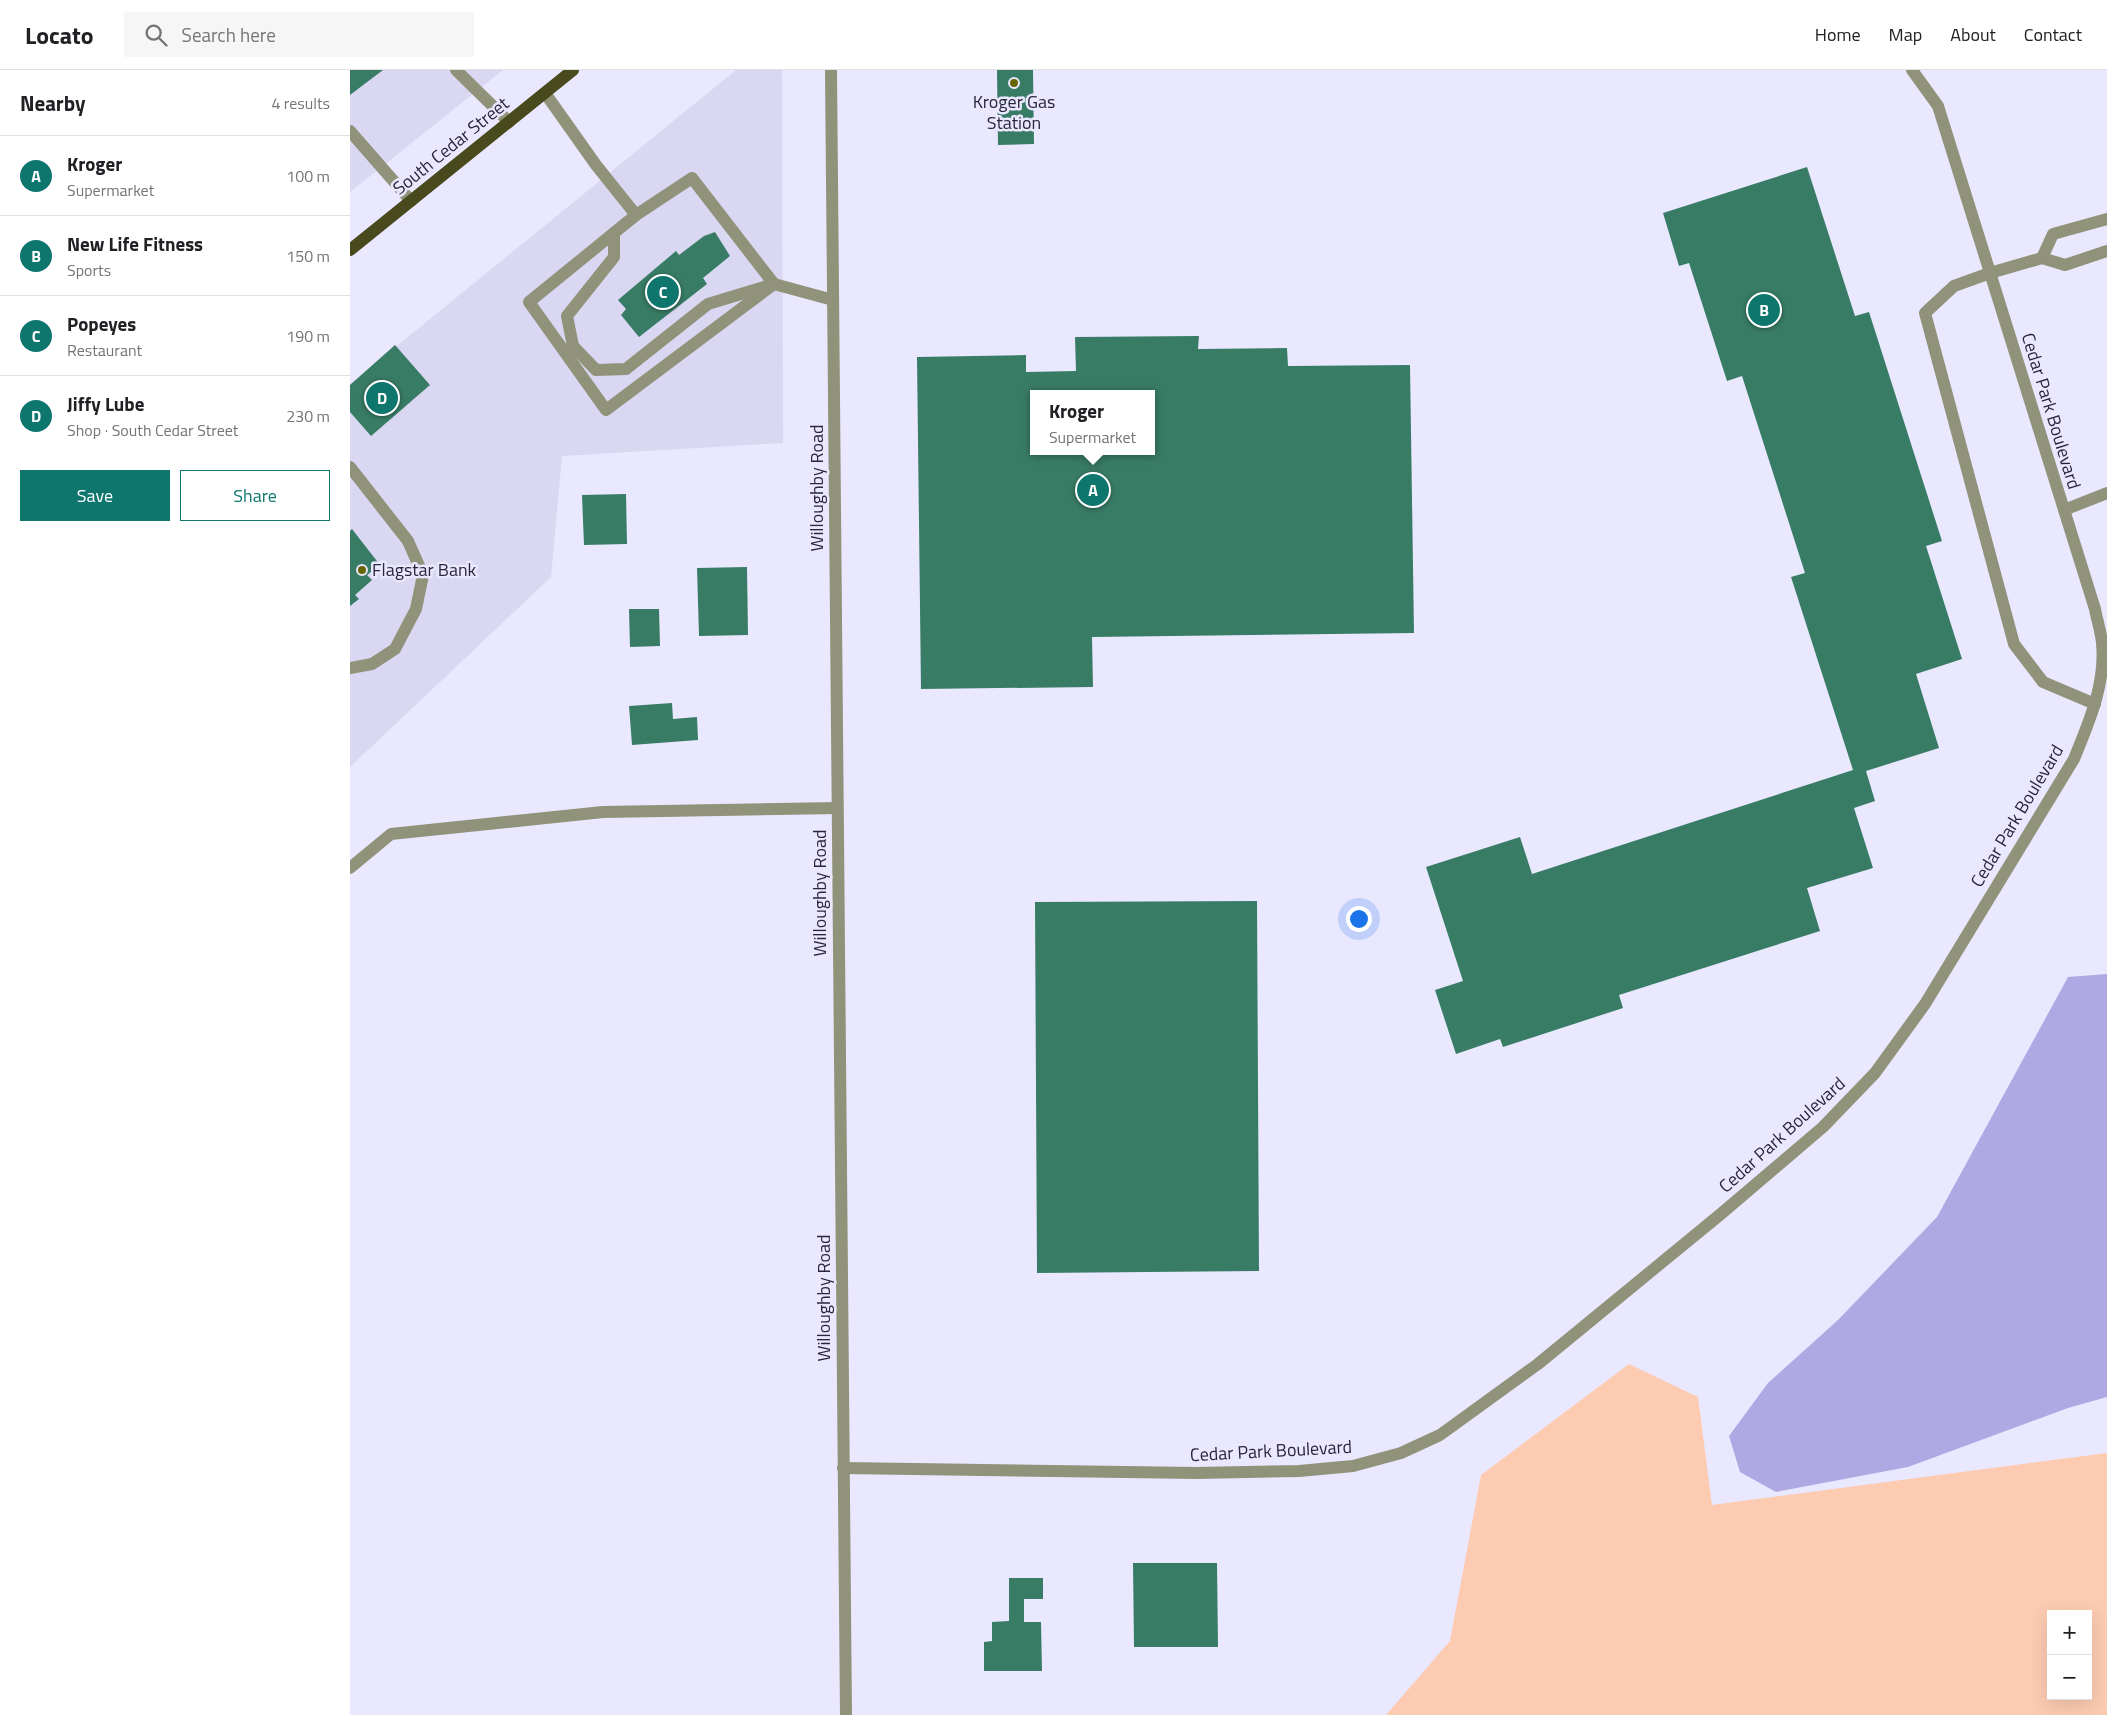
<!DOCTYPE html>
<html lang="en">
<head>
<meta charset="utf-8">
<style>
	body { margin:0; font-family:"Titillium Web",sans-serif; background:#f6f6f6; color:#202124 }
	.controls { position:absolute; right:15px; bottom:15px; display:grid; overflow:hidden; border-radius:0px; box-shadow:0 5px 20px #0002 }
	.controls button { width:45px; height:45px; display:grid; place-items:center; padding:0; border:0; border-bottom:1px solid #e0e0e0; background:#fff; color:#202124; font:25px sans-serif }
	.you { position:absolute; left:1008px; top:848px; width:18px; height:18px; margin:-12px; border:4px solid #fff; border-radius:50%; background:#1a73e8; box-shadow:0 0 0 8px #1a73e833 }
	.badge { display:grid; place-items:center; width:32px; height:32px; border-radius:50%; background:#0f766e; color:#fff; font-size:16px; font-weight:700 }
	.pin { position:absolute; translate:-50% -50%; border:2px solid #fff; box-shadow:0 1px 5px #0006 }
	.popup { position:absolute; left:680px; top:320px; width:125px; height:65px; box-sizing:border-box; display:grid; place-content:center; border-radius:0px; background:#fff; filter:drop-shadow(0 1px 4px #0005); font-size:16px; white-space:nowrap; color:#757577 }
	.popup b { font-size:19px; color:#202124 }
	.popup::after { content:''; position:absolute; left:50%; top:100%; margin-left:-10px; border:10px solid transparent; border-top-color:#fff }
	.list { margin:0; padding:0; list-style:none }
	h2 { display:flex; justify-content:space-between; align-items:center; height:65px; margin:0; padding:0 20px; font-size:21px }
	h2 small { font-size:16px; font-weight:400; color:#757577 }
	.list li { display:grid; grid-template-columns:32px 1fr auto; gap:15px; align-items:center; box-sizing:border-box; height:80px; padding:0 20px; border-top:1px solid #e0e0e0 }
	.list b { display:block; font-size:19px; white-space:nowrap }
	.list p { margin:0; font-size:16px; white-space:nowrap; color:#757577 }
	.list em { font-size:16px; font-style:normal; color:#757577 }
	.actions { display:flex; gap:10px; padding:15px 20px }
	.actions a { flex:1; padding:11px 0; border:1px solid #0f766e; border-radius:0px; text-align:center; font-size:18px; color:#0f766e }
	.actions .main { background:#0f766e; color:#fff }
	.icon { flex:none; width:28px; height:28px; fill:none; stroke:currentColor; stroke-width:2; stroke-linecap:round; stroke-linejoin:round }
	.map { position:relative; flex:none; width:1757px; height:1645px; overflow:hidden }
	header { display:flex; align-items:center; gap:30px; box-sizing:border-box; height:70px; padding:0 25px; background:#fff; border-bottom:1px solid #e0e0e0 }
	header strong { font-size:24px }
	nav { display:flex; gap:28px; margin-inline-start:auto; font-size:18px }
	.search { width:350px; height:45px; background:#f6f6f6; display:flex; align-items:center; gap:12px; box-sizing:border-box; padding:0 18px; border-radius:0px; color:#757577; font-size:19px }
	main { display:flex }
	aside { flex:1; background:#fff }
	.map>svg:first-child { display:block }
</style>
</head>
<body>
<header>
<strong>Locato</strong>
<div class="search"><svg class="icon" aria-label="search" viewBox="0 0 24 24"><circle cx="10" cy="10" r="6"/><path d="M15 15l6 6"/></svg>Search here</div>
<nav><a>Home</a><a>Map</a><a>About</a><a>Contact</a></nav>
</header>
<main>
<aside>
<h2>Nearby<small>4 results</small></h2>
<ul class="list">
<li><span class="badge">A</span><div><b>Kroger</b><p>Supermarket</p></div><em>100 m</em></li>
<li><span class="badge">B</span><div><b>New Life Fitness</b><p>Sports</p></div><em>150 m</em></li>
<li><span class="badge">C</span><div><b>Popeyes</b><p>Restaurant</p></div><em>190 m</em></li>
<li><span class="badge">D</span><div><b>Jiffy Lube</b><p>Shop · South Cedar Street</p></div><em>230 m</em></li>
</ul>
<div class="actions"><a class="main">Save</a><a>Share</a></div>
</aside>
<div class="map">
<svg width="1757" height="1645" viewBox="0 0 1757 1645">
	<rect width="100%" height="100%" fill="#eae8ff"/>
	<g fill="#d9d7f1">
		<polygon points="0,0 153,0 0,122"/>
		<polygon points="386,0 432,0 433,373 212,386 201,507 0,697 0,314"/>
	</g>
	<path fill="#fccbb1" fill-rule="evenodd" d="M1279,1294L1348,1327L1362,1435L1757,1383V1645H1036L1100,1571L1131,1405ZM1701,1544H1738V1626H1701Z"/>
	<polygon fill="#afa8e3" points="1757,904 1757,1327 1718,1338 1558,1397 1426,1422 1390,1402 1379,1366 1418,1313 1488,1250 1587,1147 1718,907"/>
	<g fill="#397c66" fill-rule="evenodd">
		<polygon points="0,0 33,0 0,25"/>
		<polygon points="647,0 683,0 684,74 648,75"/>
		<polygon points="1457,97 1505,246 1519,242 1592,471 1576,476 1612,589 1566,604 1589,678 1516,701 1525,731 1504,738 1523,798 1457,818 1470,861 1269,925 1273,938 1153,977 1150,969 1106,984 1085,920 1113,911 1076,797 1170,767 1182,804 1503,700 1441,507 1455,503 1392,306 1377,311 1339,193 1329,196 1313,143"/>
		<polygon points="365,162 380,186 353,208 357,214 289,267 271,245 276,239 268,230 326,181 329,185 354,166"/>
		<path d="M849,266L848,279L937,278L938,296L1060,295L1064,563L742,567L743,617L571,619L567,287L676,285V302L726,301L725,267ZM684,324H802V381H684Z"/>
		<polygon points="45,275 80,315 21,366 0,342 0,315"/>
		<polygon points="276,424 277,474 234,475 232,425"/>
		<polygon points="2,459 30,495 17,505 22,510 5,525 9,529 0,536 0,461"/>
		<polygon points="397,497 398,565 349,566 347,498"/>
		<polygon points="279,539 309,539 310,576 280,577"/>
		<polygon points="322,633 323,649 347,647 348,670 282,675 279,636"/>
		<polygon points="907,831 909,1201 687,1203 685,832"/>
		<polygon points="783,1493 867,1493 868,1577 784,1577"/>
		<polygon points="659,1508 693,1508 693,1529 674,1529 674,1552 691,1552 692,1601 634,1601 634,1572 642,1571 642,1552 659,1551"/>
	</g>
	<g fill="none" stroke-linecap="round" stroke-linejoin="round">
		<g stroke="#909279" stroke-width="12">
			<polyline points="106,0 159,52"/>
			<polyline points="481,0 496,1645"/>
			<polyline points="195,23 246,95 286,145"/>
			<polyline points="0,61 61,131"/>
			<polygon points="342,108 424,214 256,340 179,232 286,145"/>
			<polyline points="1757,149 1703,164 1692,188 1715,195 1757,181"/>
			<polyline points="264,163 264,187 217,246 223,276 246,300 276,299 358,234 424,214 483,230"/>
			<polyline points="1692,188 1640,203 1604,216 1575,243 1664,574 1693,612 1745,634"/>
			<polyline points="0,397 58,471 73,505 66,539 45,579 22,594 0,598"/>
			<polyline points="1714,440 1757,423"/>
			<polyline points="0,798 41,764 253,742 487,738"/>
			<path d="M493,1398L847,1403L949,1401L1003,1396L1051,1383L1090,1365L1188,1294L1372,1143L1473,1057L1525,1003L1575,934L1724,689C1739,652 1756,614 1752,573C1751,562 1747,550 1745,539L1588,36L1562,0"/>
		</g>
		<polyline stroke="#48491c" stroke-width="12" points="0,180 223,0"/>
	</g>
	<g fill="#660" stroke="#eae8ff" stroke-width="2">
		<circle cx="664" cy="13" r="5"/>
		<circle cx="12" cy="500" r="5"/>
	</g>
	<g text-anchor="middle" stroke-width="5" stroke-linejoin="round" paint-order="stroke">
		<g font-size="18" fill="#2a273c" stroke="#eae8ff">
			<text x="664" y="38">Kroger Gas<tspan x="664" dy="21">Station</tspan></text>
			<text x="22" y="506" text-anchor="start">Flagstar Bank</text>
		</g>
		<g font-size="18" fill="#2a273c" stroke="#eae8ff">
			<text transform="translate(101 76) rotate(-39)" y="6">South Cedar Street</text>
			<text transform="translate(1701 341) rotate(73)" y="6">Cedar Park Boulevard</text>
			<text transform="translate(467 418) rotate(-90)" y="6">Willoughby Road</text>
			<text transform="translate(1667 746) rotate(-59)" y="6">Cedar Park Boulevard</text>
			<text transform="translate(470 823) rotate(-90)" y="6">Willoughby Road</text>
			<text transform="translate(1432 1065) rotate(-42)" y="6">Cedar Park Boulevard</text>
			<text transform="translate(474 1228) rotate(-90)" y="6">Willoughby Road</text>
			<text transform="translate(921 1381) rotate(-3)" y="6">Cedar Park Boulevard</text>
		</g>
	</g>
</svg>
<div class="controls">
<button>+</button>
<button>−</button>
</div>
<div class="you"></div>
<div class="pin badge" style="left:743px;top:420px">A</div>
<div class="popup"><b>Kroger</b>Supermarket</div>
<div class="pin badge" style="left:1414px;top:240px">B</div>
<div class="pin badge" style="left:313px;top:222px">C</div>
<div class="pin badge" style="left:32px;top:328px">D</div>
</div>
</main>
</body>
</html>
